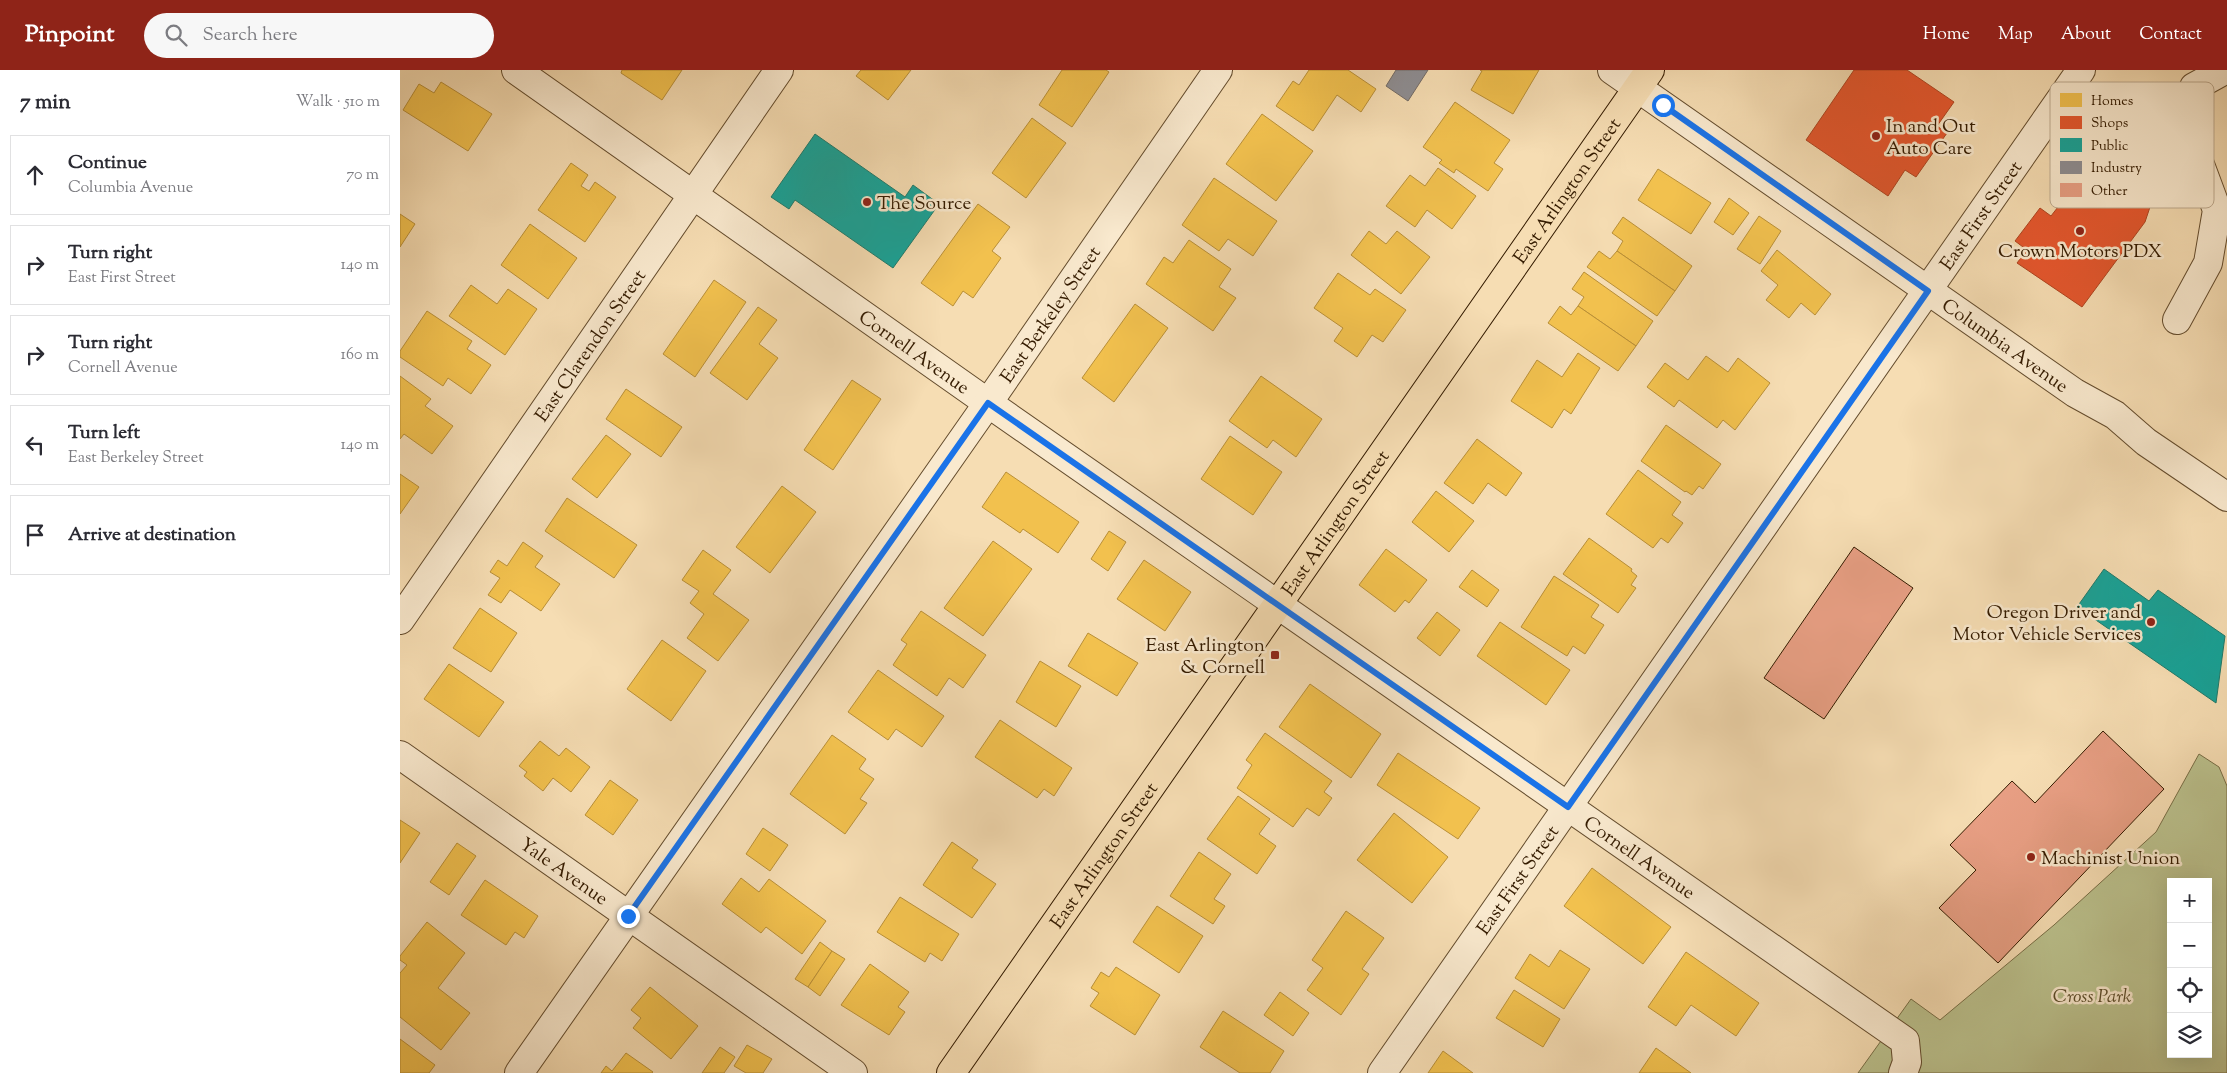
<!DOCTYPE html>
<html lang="en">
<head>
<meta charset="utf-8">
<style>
	body { margin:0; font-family:"Sorts Mill Goudy",serif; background:#f7f7f7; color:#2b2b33 }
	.controls { position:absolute; right:15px; bottom:15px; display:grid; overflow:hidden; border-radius:0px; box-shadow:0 5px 20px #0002 }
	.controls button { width:45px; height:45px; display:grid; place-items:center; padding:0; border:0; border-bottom:1px solid #e1e1e2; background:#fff; color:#2b2b33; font:25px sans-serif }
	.stop { position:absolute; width:15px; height:15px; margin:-11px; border:4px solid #1a73e8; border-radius:50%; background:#fff }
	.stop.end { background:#1a73e8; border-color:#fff; box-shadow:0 1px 5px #0008 }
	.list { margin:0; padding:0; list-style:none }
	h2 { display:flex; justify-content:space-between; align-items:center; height:65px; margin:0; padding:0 20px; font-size:21px }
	h2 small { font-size:16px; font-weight:400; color:#7c7c81 }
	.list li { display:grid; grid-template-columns:32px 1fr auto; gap:15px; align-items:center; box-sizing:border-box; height:80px; margin:0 10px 10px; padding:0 10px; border:1px solid #e1e1e2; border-radius:0px }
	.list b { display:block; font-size:19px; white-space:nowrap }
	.list p { margin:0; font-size:16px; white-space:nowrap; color:#7c7c81 }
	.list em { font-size:16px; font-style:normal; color:#7c7c81 }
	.icon { flex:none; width:28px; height:28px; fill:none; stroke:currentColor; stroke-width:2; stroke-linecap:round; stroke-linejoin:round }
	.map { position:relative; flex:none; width:1827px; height:1003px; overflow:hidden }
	header { display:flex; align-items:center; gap:30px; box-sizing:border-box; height:70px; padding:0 25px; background:#8f2418; color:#fff }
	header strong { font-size:24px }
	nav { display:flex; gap:28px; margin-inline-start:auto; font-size:18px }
	.search { width:350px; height:45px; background:#f7f7f7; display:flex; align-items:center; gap:12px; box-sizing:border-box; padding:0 18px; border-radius:28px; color:#7c7c81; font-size:19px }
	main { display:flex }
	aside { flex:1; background:#fff }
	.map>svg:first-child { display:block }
</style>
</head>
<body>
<header>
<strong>Pinpoint</strong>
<div class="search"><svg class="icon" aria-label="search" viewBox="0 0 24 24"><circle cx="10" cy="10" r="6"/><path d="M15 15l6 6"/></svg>Search here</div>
<nav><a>Home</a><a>Map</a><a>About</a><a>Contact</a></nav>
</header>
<main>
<aside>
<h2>7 min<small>Walk · 510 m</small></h2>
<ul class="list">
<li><svg class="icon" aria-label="ahead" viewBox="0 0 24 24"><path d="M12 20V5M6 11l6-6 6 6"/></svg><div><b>Continue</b><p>Columbia Avenue</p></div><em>70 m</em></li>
<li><svg class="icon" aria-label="right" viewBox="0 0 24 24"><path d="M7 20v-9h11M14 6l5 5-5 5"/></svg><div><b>Turn right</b><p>East First Street</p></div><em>140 m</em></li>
<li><svg class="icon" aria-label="right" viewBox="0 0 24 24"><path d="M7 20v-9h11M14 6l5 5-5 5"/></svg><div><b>Turn right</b><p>Cornell Avenue</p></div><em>160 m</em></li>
<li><svg class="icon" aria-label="left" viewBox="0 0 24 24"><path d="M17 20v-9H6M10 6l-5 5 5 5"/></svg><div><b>Turn left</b><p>East Berkeley Street</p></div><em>140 m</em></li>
<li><svg class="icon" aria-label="arrive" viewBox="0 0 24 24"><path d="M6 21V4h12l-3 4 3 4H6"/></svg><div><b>Arrive at destination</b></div></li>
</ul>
</aside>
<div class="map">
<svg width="1827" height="1003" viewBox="0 0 1827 1003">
	<rect width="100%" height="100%" fill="#f6ddb3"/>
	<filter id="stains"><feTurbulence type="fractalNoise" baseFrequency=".004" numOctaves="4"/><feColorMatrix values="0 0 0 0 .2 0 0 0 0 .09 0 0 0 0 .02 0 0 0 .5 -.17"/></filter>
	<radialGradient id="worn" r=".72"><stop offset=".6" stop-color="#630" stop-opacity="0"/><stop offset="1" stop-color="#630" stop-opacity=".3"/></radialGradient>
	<path fill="#bbc18d" stroke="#786e46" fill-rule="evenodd" d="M1799,684L1819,697L1827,716V1003H1458L1511,929L1540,950L1654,855L1756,762ZM1771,812H1808V984H1771Z"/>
	<g fill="#f2c14e" stroke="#b98f37">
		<polygon points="222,0 282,0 262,30 221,3"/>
		<polygon points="461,0 511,0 488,30 456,6"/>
		<polygon points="662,0 706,0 709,2 672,57 639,35"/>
		<polygon points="909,0 948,0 976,19 961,42 937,25 913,61 876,36 893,11 899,15"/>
		<polygon points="1080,0 1139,0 1113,44 1071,20 1082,1"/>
		<polygon points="41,12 92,44 68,81 3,40 19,14 34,23"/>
		<polygon points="1055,32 1110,70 1094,93 1103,99 1088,121 1056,99 1054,103 1039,93 1042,90 1023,77"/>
		<polygon points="862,44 913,81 876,131 826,94"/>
		<polygon points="632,48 666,73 626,128 592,103"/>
		<polygon points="171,93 188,105 181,116 189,121 195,112 216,127 185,172 138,140"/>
		<polygon points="1038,98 1076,126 1052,159 1027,140 1015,157 986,136 1010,105 1025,116"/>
		<polygon points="1258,99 1311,133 1291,164 1238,130"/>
		<polygon points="814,108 877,151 853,186 828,169 819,181 782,155"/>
		<polygon points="1329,128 1349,143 1333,165 1314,152"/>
		<polygon points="578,134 610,157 592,181 601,188 573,228 563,221 553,236 521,213"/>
		<polygon points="0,144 15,154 0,177"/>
		<polygon points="1359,146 1381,161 1360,194 1337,179"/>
		<polygon points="1223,147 1292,196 1275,221 1217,181 1223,171 1212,163"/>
		<polygon points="130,154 177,188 148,229 101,195"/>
		<polygon points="969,161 986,174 997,161 1030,187 1001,224 951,185"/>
		<polygon points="789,170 831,199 819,217 836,228 813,261 746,214 764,187 773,193"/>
		<polygon points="1377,180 1431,224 1415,245 1401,233 1389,248 1366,230 1378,215 1361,201"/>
		<polygon points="1199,181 1210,189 1217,181 1275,221 1257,246 1187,197"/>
		<polygon points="1184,202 1253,251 1236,276 1178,236 1184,227 1172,219"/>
		<polygon points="938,203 970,225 975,219 1006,240 983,272 972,265 957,287 934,271 943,258 914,238"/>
		<polygon points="314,210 346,232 295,307 263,284"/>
		<polygon points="71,215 97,234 108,219 137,239 105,285 49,246"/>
		<polygon points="735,234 768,258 714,332 682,308"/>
		<polygon points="1160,236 1171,245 1178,236 1236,276 1218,301 1148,253"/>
		<polygon points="358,237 377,250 359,274 378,288 347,330 310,303"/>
		<polygon points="27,241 72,271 67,279 91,295 71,324 48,308 43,316 0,287 0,281"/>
		<polygon points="1178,283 1200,298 1171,344 1164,339 1152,358 1111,331 1137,290 1162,307"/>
		<polygon points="1306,286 1328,302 1338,288 1370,313 1335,360 1323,350 1317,358 1279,330 1274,337 1247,317 1265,293 1288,310"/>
		<polygon points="0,306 31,329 25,336 53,356 32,384 4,364 0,369"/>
		<polygon points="861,306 922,349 896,387 873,370 867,378 829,351"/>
		<polygon points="452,310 481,329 433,400 404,380"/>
		<polygon points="226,319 282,357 261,387 206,349"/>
		<polygon points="1266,355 1321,394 1303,419 1299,416 1292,425 1286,421 1285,422 1241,391"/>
		<polygon points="206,365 231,384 197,428 172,409"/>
		<polygon points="830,366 882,402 853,445 801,409"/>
		<polygon points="1077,369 1122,403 1106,426 1088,413 1073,434 1044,413"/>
		<polygon points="1238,400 1281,432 1272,445 1283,453 1268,473 1261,468 1253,478 1206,444"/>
		<polygon points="606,402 679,452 658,483 623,459 620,463 582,437"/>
		<polygon points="0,404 19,417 0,444"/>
		<polygon points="382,416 416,442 370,503 336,477"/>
		<polygon points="1036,421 1074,451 1049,482 1012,452"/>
		<polygon points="167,428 237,475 214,508 145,461"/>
		<polygon points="709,461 726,472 708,501 691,489"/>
		<polygon points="1189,468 1232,499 1231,501 1237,506 1231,515 1236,518 1218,543 1163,504"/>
		<polygon points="593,471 632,499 583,566 544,538"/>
		<polygon points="123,472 143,486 135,497 160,514 141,541 110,520 101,533 88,525 100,508 90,502 98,490 107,496"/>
		<polygon points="986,479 1027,510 1009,533 1005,530 995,542 959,515"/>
		<polygon points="303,480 331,500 313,524 349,550 318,591 287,568 304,544 290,533 299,521 282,510"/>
		<polygon points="744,490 791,522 765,561 717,529"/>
		<polygon points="1072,500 1099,520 1087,537 1059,517"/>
		<polygon points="1154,506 1199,535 1191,547 1204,555 1185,584 1173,576 1167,586 1121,557"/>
		<polygon points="80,538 117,563 91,602 53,578"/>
		<polygon points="521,541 586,585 563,618 549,608 537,626 493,595 507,574 501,570"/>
		<polygon points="1037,542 1060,560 1040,586 1017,568"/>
		<polygon points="1100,552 1170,600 1146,635 1077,586"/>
		<polygon points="688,563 738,593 717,626 668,596"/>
		<polygon points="262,570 306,601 271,651 227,619"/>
		<polygon points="640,591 681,616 656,657 616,632"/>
		<polygon points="49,594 104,632 79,667 24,629"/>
		<polygon points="478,600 544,646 522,677 496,659 488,670 448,642"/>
		<polygon points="910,614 981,664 951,708 879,657"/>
		<polygon points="600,650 672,698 654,726 644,719 637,728 575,687"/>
		<polygon points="865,663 932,711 924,722 932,728 919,746 907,738 893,757 837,718 852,695 846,690"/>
		<polygon points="432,665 466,689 459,699 474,709 460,729 467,733 445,764 390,724"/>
		<polygon points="140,671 159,686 166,678 190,697 171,722 153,708 143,721 124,706 127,702 119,696"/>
		<polygon points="998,683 1080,738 1058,769 977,715"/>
		<polygon points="210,710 238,730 213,765 185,745"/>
		<polygon points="838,726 870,749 859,764 876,776 857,804 807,769"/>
		<polygon points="994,743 1048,787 1012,833 957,790"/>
		<polygon points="0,750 20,763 0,793"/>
		<polygon points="363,758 388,775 370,801 346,784"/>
		<polygon points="552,772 578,790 572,798 596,814 572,848 523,815"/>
		<polygon points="57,773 76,786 49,825 30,812"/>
		<polygon points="799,782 831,804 814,829 825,836 813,854 770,826"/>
		<polygon points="1192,798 1271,857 1243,894 1164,836"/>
		<polygon points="341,808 359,822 369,809 426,851 402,884 366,857 361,863 322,834"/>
		<polygon points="85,810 138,846 124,868 115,862 106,875 61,845"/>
		<polygon points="500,827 559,864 542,891 530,883 525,892 477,862"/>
		<polygon points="757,836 803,866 779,903 733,872"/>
		<polygon points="946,841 984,868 962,899 969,904 941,945 907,920 923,898 912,890"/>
		<polygon points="27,852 65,883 38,918 70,943 41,980 0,947 0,903 7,895 0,890 0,886"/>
		<polygon points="420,872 432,881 408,917 395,909"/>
		<polygon points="1160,880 1190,899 1164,939 1115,908 1130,884 1149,897"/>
		<polygon points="432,881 445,889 420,926 408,917"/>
		<polygon points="1286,882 1359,933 1336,966 1291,935 1276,956 1248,937"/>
		<polygon points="470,894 509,922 498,937 505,942 489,965 441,935"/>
		<polygon points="716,897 760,925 735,965 690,936 699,923 691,918 701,902 709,907"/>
		<polygon points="250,917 298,956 271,989 233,958 241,948 231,940"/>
		<polygon points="1114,920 1160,949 1143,977 1096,948"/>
		<polygon points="880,922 909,943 893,966 864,945"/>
		<polygon points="823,941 884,981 870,1003 840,1003 800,977"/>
		<polygon points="0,969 35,995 29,1003 0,1003"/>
		<polygon points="347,975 372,989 363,1003 346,1003 334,996"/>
		<polygon points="320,977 335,987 324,1003 302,1003"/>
		<polygon points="1256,978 1291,1003 1239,1003"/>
		<polygon points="1043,981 1073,1003 1028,1003"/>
		<polygon points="226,983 253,1002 252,1003 201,1003 206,996 212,1001"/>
	</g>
	<g fill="#e4572e" stroke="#af4520">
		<polygon points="1454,0 1507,0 1554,32 1537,56 1547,63 1516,107 1505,100 1488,126 1406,70"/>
		<polygon points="1699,84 1747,116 1752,131 1745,152 1682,237 1617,193 1627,180 1615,171 1640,138 1651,146"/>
	</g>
	<g fill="#17a398" stroke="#207a6a">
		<polygon points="415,64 505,127 513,115 539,134 493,198 395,130 389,139 371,127"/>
		<polygon points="1704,499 1749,531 1758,520 1825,566 1816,633 1677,537"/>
	</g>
	<polygon fill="#8d8d92" stroke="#726b66" points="996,0 1028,0 1008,31 986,16"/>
	<g fill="#e89f84" stroke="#341b00">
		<polygon points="1454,477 1513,518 1424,649 1364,608"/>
		<polygon points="1703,661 1764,719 1598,893 1539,838 1576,800 1550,775 1612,711 1635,733"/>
	</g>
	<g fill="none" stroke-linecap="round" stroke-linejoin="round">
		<defs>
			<g id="minor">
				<path id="s1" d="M116,0L588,333L1505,971L1507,992L1503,1003"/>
				<path id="s2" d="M1212,0L1675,323L1715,345L1746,372L1827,427"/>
				<polyline points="1777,250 1808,193 1817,140 1789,65 1786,40 1794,17 1825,0"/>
				<path id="s3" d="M0,550L379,0"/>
				<path id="s4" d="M0,685L453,1003"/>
				<path id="s5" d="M119,1003L588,333L818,0"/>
				<path id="s6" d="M982,1003L1681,0"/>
			</g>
			<g id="major">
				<path id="s7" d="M551,1003L1250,0"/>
			</g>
		</defs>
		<use href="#minor" stroke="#644c2d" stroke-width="30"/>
		<use href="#major" stroke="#341b00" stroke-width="30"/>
		<use href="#minor" stroke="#f9e9ce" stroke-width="28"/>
		<use href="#major" stroke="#f6ddb3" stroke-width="28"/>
	</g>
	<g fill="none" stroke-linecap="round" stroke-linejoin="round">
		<polyline stroke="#1a73e8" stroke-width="6" points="228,846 588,333 1168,737 1528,221 1263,35"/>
	</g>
	<g fill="#8f2418" stroke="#f9e9ce" stroke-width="2">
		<circle cx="1476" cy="66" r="5"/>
		<circle cx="467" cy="132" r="5"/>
		<circle cx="1680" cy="161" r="5"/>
		<circle cx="1751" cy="552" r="5"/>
		<rect x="870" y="580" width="10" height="10" rx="2.5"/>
		<circle cx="1631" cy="787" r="5"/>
	</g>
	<g text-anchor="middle" stroke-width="5" stroke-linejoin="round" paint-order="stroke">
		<g font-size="19" fill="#341b00" stroke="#f9e9ce" text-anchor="start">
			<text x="1486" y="62">In and Out<tspan x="1486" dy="22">Auto Care</tspan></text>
			<text x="477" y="139">The Source</text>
			<text x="1680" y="187" text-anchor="middle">Crown Motors PDX</text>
			<text x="1741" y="548" text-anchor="end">Oregon Driver and<tspan x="1741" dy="22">Motor Vehicle Services</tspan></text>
			<text x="865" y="581" text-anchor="end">East Arlington<tspan x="865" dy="22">&amp; Cornell</tspan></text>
			<text x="1641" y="794">Machinist Union</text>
		</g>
		<g font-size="19" fill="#341b00" stroke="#f9e9ce">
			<text dy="7" stroke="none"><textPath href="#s7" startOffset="1076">East Arlington Street</textPath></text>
			<text dy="7" stroke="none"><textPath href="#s6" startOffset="1046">East First Street</textPath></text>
			<text dy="7" stroke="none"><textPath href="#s5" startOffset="926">East Berkeley Street</textPath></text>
			<text dy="7" stroke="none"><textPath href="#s3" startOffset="334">East Clarendon Street</textPath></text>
			<text dy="7" stroke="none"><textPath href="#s2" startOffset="480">Columbia Avenue</textPath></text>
			<text dy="7" stroke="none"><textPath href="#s1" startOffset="488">Cornell Avenue</textPath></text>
			<text dy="7" stroke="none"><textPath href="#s7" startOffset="671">East Arlington Street</textPath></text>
			<text dy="7" stroke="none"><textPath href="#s7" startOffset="266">East Arlington Street</textPath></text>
			<text dy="7" stroke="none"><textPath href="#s1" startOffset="1372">Cornell Avenue</textPath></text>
			<text dy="7" stroke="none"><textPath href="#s4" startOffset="201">Yale Avenue</textPath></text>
			<text dy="7" stroke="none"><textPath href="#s6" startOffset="236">East First Street</textPath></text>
		</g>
		<g font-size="19" font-style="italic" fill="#5c4d2a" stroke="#f9e9ce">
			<text x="1692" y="932">Cross Park</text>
		</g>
	</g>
	<rect x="1650" y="12" width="164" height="126" rx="8" fill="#f9e9ce" stroke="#beab90" stroke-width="1"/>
	<rect x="1660" y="23" width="22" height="14" fill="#f2c14e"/>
	<rect x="1660" y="46" width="22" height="13" fill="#e4572e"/>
	<rect x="1660" y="68" width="22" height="14" fill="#17a398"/>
	<rect x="1660" y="91" width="22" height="13" fill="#8d8d92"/>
	<rect x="1660" y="113" width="22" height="14" fill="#e89f84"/>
	<g font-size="14" fill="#341b00">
		<text x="1691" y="35">Homes</text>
		<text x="1691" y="57">Shops</text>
		<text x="1691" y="80">Public</text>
		<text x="1691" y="102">Industry</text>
		<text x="1691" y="125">Other</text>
	</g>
	<rect width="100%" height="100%" filter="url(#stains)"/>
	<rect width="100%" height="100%" fill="url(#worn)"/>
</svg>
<div class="controls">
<button>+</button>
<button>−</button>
<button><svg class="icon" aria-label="locate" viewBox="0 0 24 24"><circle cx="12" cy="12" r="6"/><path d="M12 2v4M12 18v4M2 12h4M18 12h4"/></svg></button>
<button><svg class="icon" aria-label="layers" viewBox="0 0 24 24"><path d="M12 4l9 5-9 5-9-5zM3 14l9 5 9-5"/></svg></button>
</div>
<div class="stop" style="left:1263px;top:35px"></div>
<div class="stop end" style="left:228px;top:846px"></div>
</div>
</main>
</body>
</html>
